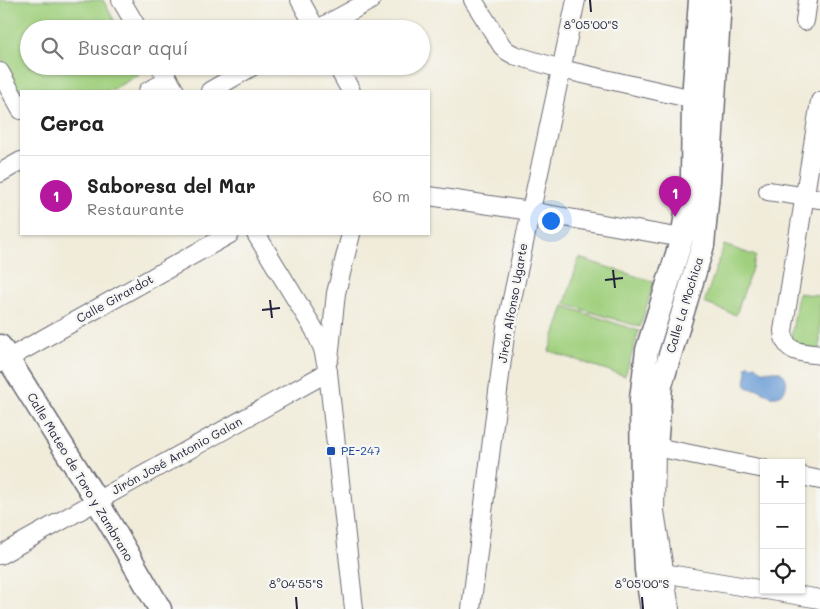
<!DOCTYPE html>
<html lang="es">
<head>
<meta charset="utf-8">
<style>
	body { margin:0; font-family:Mali,sans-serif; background:#f2f2f2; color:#222 }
	.controls { position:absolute; right:15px; bottom:15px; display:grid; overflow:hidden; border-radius:0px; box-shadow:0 1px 4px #0004 }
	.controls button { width:45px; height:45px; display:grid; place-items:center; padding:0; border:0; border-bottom:1px solid #e0e0e0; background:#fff; color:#222; font:25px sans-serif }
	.you { position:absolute; left:550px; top:220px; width:18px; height:18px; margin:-12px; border:4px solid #fff; border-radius:50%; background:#1a73e8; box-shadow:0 0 0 8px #1a73e833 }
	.badge { display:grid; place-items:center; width:32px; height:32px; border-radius:50%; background:#b5179e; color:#fff; font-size:16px; font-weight:700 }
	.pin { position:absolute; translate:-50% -41px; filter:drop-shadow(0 1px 2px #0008) }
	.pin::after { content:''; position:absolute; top:26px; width:18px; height:15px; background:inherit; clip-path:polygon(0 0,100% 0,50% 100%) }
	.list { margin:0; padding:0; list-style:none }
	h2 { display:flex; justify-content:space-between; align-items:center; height:65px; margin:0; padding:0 20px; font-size:21px }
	h2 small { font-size:16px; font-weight:400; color:#767676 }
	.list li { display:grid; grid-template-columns:32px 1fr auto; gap:15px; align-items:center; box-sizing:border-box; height:80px; padding:0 20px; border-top:1px solid #e0e0e0 }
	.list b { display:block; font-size:19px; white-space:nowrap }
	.list p { margin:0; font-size:16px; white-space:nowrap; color:#767676 }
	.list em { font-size:16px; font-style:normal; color:#767676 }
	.icon { flex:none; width:28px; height:28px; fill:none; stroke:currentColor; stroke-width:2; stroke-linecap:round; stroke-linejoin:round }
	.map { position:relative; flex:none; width:820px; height:609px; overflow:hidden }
	.search { position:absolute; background:#fff; box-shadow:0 1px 4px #0004; left:20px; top:20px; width:410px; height:55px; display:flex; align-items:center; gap:12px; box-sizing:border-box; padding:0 18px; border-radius:28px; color:#767676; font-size:19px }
	.panel { position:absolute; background:#fff; box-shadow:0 1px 4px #0004; left:20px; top:90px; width:410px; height:145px; border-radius:0px }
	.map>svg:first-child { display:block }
</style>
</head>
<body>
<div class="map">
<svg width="820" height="609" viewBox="0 0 820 609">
	<rect width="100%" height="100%" fill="#f6f6f2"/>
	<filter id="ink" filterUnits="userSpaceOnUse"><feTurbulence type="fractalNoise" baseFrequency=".02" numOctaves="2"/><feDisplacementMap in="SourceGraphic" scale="10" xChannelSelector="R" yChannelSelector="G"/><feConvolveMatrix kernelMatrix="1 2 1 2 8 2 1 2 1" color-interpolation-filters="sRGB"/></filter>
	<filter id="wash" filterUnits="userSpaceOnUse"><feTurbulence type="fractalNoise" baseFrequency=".0096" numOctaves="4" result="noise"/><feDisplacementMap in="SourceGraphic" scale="20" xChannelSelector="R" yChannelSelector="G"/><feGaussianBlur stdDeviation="1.12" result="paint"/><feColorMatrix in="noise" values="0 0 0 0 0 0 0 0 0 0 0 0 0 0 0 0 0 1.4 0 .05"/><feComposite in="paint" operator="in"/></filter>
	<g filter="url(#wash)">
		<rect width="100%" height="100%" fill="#f1ecda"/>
		<g fill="#a0d07e" stroke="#61795c">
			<polygon points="0,0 103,0 119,29 29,29 29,66 139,66 138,75 110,91 21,91 21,93 0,56"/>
			<polygon points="724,245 756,256 736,315 704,303"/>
			<polygon points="579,258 654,282 640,327 565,304"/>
			<polygon points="798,293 820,296 820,350 797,346 791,340"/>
			<polygon points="564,306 639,331 625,376 549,351"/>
		</g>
		<path fill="#6b9cd5" stroke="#465f88" d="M750,364L752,366L756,365L762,371H779L785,376C789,387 784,398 771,396C767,395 764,392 760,390C756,388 749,391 746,385C744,381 747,375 747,370L745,367Z"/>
	</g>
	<g filter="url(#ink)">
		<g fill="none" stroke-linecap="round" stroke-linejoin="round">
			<defs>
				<g id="minor">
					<polyline points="121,0 138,29"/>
					<polyline points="300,0 316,29"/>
					<polyline points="473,0 502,46 507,51 514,55 561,69 693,99"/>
					<polyline points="805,21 808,0"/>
					<polyline points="318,29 371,0"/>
					<polyline points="160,66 175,91"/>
					<polyline points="337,66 351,91"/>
					<polyline points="0,72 21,110"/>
					<polyline points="148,91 169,80"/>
					<polyline points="210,91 253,66"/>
					<path d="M820,101L783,331C785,354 801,352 820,355"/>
					<polyline points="0,173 21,161"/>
					<polyline points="768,191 820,199"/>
					<polyline points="429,196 530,211 682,238"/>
					<polyline points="256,234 314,329 323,349 328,372 354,609"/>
					<polyline points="329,359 336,293 351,234"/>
					<polyline points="0,363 230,234"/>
					<polyline points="801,476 820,480"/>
					<polyline points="0,555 328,372"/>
					<polyline points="663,573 764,590"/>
					<polyline points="766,590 820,599"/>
					<polyline points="471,609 506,327 576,0"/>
					<polyline points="670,609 655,511 656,447 764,469"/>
				</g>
				<g id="tertiary">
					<polyline points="0,346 97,501 160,609"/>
					<polyline points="656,447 661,385 703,245 709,181 720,0"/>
					<polyline points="652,609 646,570 642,486 641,399 647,350 682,238 692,178 693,99 700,0"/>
				</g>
			</defs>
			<use href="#minor" stroke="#6a6973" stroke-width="20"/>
			<use href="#tertiary" stroke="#6a6973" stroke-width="25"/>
			<use href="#minor" stroke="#fff" stroke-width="18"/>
			<use href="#tertiary" stroke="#fff" stroke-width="22"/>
		</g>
	</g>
	<path fill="none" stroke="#22223b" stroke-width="2" d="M590,0L591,12M613,270L615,288M605,280L623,278M270,300L272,318M262,310L280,308M296,597L297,609M642,597L643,609"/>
	<rect fill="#1a4fb4" stroke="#f6f6f2" stroke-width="2" x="326" y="446" width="10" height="10" rx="2.5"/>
	<g text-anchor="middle" stroke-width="5" stroke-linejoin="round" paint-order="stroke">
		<g font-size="12" fill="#22223b" stroke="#f6f6f2">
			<text transform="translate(115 299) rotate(-29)" y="4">Calle Girardot</text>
			<text transform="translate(513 303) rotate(-80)" y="4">Jirón Alfonso Ugarte</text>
			<text transform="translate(685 305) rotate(-73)" y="4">Calle La Mochica</text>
			<text transform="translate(177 456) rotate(-29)" y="4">Jirón José Antonio Galan</text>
			<text transform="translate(80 477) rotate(59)" y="4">Calle Mateo de Toro y Zambrano</text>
		</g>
		<g font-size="12" fill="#164399" stroke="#f6f6f2" text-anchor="start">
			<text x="341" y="455">PE-247</text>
		</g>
	</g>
	<g font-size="12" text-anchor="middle" fill="#22223b" stroke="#f6f6f2" stroke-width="5" stroke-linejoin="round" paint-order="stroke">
		<text x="591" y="29">8°05'00"S</text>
		<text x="296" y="588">8°04'55"S</text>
		<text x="642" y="588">8°05'00"S</text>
	</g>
</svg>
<div class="controls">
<button>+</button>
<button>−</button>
<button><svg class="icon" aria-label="locate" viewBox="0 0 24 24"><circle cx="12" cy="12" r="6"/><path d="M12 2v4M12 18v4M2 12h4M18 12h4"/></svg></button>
</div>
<div class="you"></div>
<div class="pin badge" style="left:675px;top:217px">1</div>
<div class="search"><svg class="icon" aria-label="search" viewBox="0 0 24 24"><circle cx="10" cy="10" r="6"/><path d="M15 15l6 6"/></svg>Buscar aquí</div>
<section class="panel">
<h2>Cerca<small></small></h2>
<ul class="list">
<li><span class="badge">1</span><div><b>Saboresa del Mar</b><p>Restaurante</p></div><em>60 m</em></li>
</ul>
</section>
</div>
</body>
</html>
